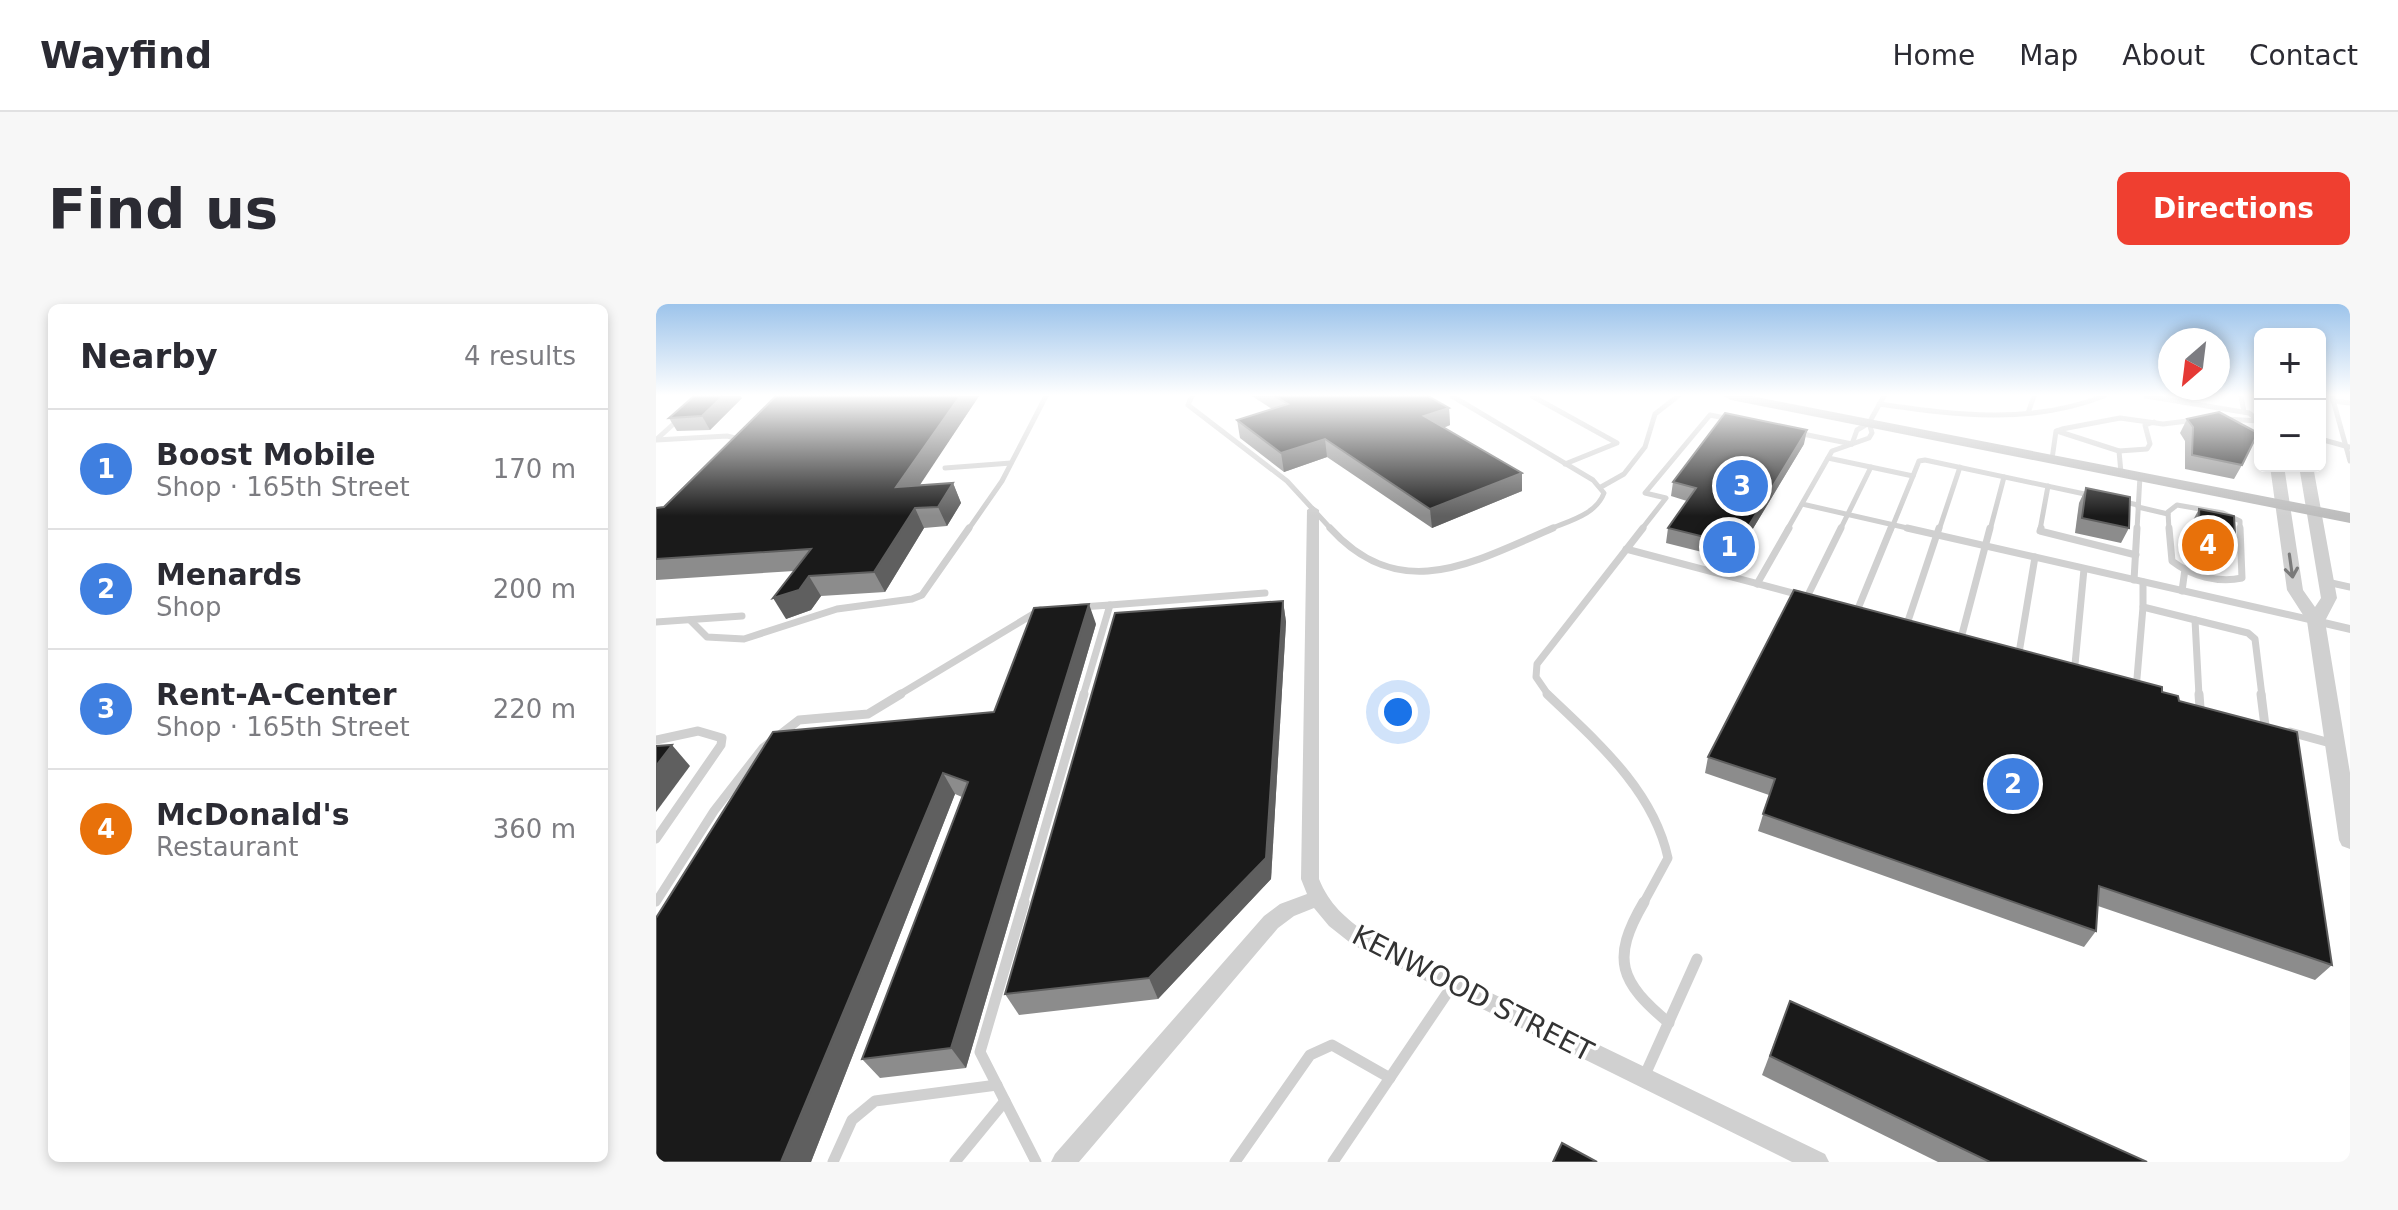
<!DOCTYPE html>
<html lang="en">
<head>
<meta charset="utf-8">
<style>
	body { margin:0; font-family:"DejaVu Sans",sans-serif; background:#f7f7f7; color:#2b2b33 }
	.controls { position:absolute; right:24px; top:24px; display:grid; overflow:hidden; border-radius:12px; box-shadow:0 4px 12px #0003 }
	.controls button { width:72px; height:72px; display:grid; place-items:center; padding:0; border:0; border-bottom:2px solid #e1e1e2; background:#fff; color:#2b2b33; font:40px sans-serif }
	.compass { position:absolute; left:1502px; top:24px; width:72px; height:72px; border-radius:50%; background:#fff; box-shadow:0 4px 12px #0003; rotate:208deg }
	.you { position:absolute; left:742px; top:408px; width:28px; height:28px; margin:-20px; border:6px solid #fff; border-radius:50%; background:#1a73e8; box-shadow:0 0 0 12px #1a73e833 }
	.badge { display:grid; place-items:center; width:52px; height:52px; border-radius:50%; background:#ef3f30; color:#fff; font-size:26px; font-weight:700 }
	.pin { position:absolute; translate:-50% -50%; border:4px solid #fff; box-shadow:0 2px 8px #0006 }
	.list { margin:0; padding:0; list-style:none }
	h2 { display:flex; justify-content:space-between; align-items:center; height:104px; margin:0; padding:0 32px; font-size:34px }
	h2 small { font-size:26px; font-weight:400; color:#7c7c81 }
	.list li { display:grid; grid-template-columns:52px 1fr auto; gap:24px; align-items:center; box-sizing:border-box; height:120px; padding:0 32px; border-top:2px solid #e1e1e2 }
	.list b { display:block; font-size:30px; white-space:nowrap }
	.list p { margin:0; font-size:26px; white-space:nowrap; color:#7c7c81 }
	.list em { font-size:26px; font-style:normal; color:#7c7c81 }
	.map { position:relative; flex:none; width:1694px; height:858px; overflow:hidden; border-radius:12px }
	header { display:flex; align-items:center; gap:48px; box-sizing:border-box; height:112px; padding:0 40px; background:#fff; border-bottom:2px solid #e1e1e2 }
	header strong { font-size:38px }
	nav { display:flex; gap:44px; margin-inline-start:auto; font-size:28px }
	.intro { display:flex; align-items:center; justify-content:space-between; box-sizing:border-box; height:192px; padding:0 48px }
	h1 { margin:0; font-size:56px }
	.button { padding:20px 36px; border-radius:12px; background:#ef3f30; color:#fff; font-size:28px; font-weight:700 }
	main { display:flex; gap:48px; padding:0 48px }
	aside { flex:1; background:#fff; border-radius:12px; box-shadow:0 4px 12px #0003 }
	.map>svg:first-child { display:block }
</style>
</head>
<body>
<header>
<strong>Wayfind</strong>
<nav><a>Home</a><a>Map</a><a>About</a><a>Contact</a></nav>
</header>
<div class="intro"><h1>Find us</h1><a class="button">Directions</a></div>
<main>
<aside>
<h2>Nearby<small>4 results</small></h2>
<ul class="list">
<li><span class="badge" style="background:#3f7fe0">1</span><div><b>Boost Mobile</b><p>Shop · 165th Street</p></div><em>170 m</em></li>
<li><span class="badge" style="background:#3f7fe0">2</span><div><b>Menards</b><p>Shop</p></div><em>200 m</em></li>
<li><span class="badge" style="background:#3f7fe0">3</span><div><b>Rent-A-Center</b><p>Shop · 165th Street</p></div><em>220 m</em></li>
<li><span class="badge" style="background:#e8710a">4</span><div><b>McDonald's</b><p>Restaurant</p></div><em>360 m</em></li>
</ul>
</aside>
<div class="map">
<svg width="1694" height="858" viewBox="0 0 1694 858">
	<rect width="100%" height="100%" fill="#fff"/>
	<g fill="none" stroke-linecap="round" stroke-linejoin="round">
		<g stroke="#d0d0d0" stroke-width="5">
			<polyline points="536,92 532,101 631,177 676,226"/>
			<path d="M796,92L937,176L948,189C940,211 912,217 892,226"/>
			<polyline points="876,92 961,139 909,160"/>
			<polyline points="1490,92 1593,109 1602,116"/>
			<polyline points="1585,92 1588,108"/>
			<polyline points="1676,92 1694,157"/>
			<polyline points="1677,97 1694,99"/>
			<path d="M1223,100C1300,111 1374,121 1448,92"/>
			<polyline points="1372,109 1378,92"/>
			<polyline points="1569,115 1604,117"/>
			<polyline points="1401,127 1463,147 1465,169"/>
			<polyline points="1142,129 1196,140"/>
			<polyline points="1,135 23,115"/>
			<polyline points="1664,135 1693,143"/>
			<polyline points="0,136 71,132 83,135 85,139"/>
			<polyline points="1196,140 1201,126 1213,119 1228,92"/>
			<polyline points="1463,147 1491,145 1494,140 1489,121 1498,118"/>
			<polyline points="1172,154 1257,172 1263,157 1269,156 1438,192"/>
			<polyline points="1396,155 1400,127 1406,125 1464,114 1507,120 1540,116"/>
			<polyline points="289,164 355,159"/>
			<polyline points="945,183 968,170 989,143 999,110 1022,92"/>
			<polyline points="1464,197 1482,201"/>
			<polyline points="1146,200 1260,226"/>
			<polyline points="1482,203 1512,210"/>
			<polyline points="312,226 346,177 390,92"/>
			<polyline points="985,226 1010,194 989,189 1054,111 1074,115"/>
			<polyline points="1131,226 1176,147 1213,134 1216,129 1213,119"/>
			<polyline points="1184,226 1215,163"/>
			<polyline points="1235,226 1257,172"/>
			<polyline points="1283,226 1304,163"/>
			<polyline points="1334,226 1348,173"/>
			<polyline points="1384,226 1392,182"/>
			<polyline points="1481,226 1484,172"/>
			<polyline points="1513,226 1512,208 1521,201 1567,209 1584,217 1584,226"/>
		</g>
		<g stroke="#d0d0d0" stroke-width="7">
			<path d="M674,224C744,301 816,259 897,224"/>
			<polyline points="1251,224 1660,317"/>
			<polyline points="1385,224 1384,227 1480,251"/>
			<path d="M1513,224L1516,257C1535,272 1562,279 1586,274L1584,224"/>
			<polyline points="970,245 1144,291"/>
			<polyline points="1478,276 1481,224"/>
			<polyline points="1487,278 1487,303 1592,329 1599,335 1606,392"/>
			<polyline points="1671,278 1694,283"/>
			<polyline points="1101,280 1133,224"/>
			<polyline points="1526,287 1529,265"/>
			<polyline points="1151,293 1185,224"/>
			<polyline points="454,301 609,289"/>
			<polyline points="425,303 454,301 427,392"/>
			<polyline points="1201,307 1235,224"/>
			<polyline points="34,316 51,333 88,335 181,305 256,295 266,291 313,224"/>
			<polyline points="1539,316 1543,392"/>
			<polyline points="0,318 86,312"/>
			<polyline points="1251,320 1283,224"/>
			<polyline points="1304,338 1334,224"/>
			<polyline points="1362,355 1379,253"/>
			<polyline points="1418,371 1428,265"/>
			<polyline points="1480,386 1487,303"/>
			<polyline points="241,392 384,306"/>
			<polyline points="893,392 880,373 881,360 987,224"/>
		</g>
		<g stroke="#d0d0d0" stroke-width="9">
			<path d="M891,390C940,437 997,485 1012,554L987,600"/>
			<polyline points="1543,390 1544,404"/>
			<polyline points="1605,390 1609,422"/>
			<polyline points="1634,428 1678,440"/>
			<polyline points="0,436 42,427 66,434 65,441 0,535"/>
			<polyline points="0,598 58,507 107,444 143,416 212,410 245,390"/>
			<polyline points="367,600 428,390"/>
		</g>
		<g stroke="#d0d0d0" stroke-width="11">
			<polyline points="368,598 324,748 380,858"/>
			<path d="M988,598C954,656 964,678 1013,719"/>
			<polyline points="988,773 1041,655"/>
			<polyline points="177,858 196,816 219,797 341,781"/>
			<polyline points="299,858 349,797"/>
			<polyline points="579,858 654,751 676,741 734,774"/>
			<polyline points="677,858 796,682"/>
		</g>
		<g fill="#d0d0d0" fill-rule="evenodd">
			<path d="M657,202L663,206V575C673,600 690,615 711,629L1169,850L1173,858H1136L697,641L673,622L658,604L638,612L622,624L423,858H395L399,850L608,612L624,600L651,590L645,575L651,206Z"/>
			<polygon points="1660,313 1694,321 1694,329 1655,320 1653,317"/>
		</g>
		<polygon fill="#d0d0d0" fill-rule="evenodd" points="1614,162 1628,162 1647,286 1659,303 1665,294 1643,162 1657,162 1681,294 1669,317 1694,469 1694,545 1686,542 1683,536 1651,317 1631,286"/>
		<polygon fill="#bdbdbd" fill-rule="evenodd" points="1068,92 1095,92 1694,209 1694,219 1075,96"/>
	</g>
	<g fill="#8c8c8c">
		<polygon points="323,92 263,181 297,179 305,199 291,222 268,224 229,288 165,292 155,306 130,315 138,267 0,276 0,204 8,203"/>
		<polygon points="596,92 772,92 793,104 794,121 788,124 866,187 776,224 671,153 628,168 584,134 581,116 616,105"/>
		<polygon points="86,94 54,126 21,127 13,114"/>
		<polygon points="1531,115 1586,161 1578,175 1529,165 1529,137 1524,129"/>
		<polygon points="1148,140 1078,256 1010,239 1012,224 1031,197 1015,192 1017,178"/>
		<polygon points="1430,184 1473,224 1465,239 1419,229 1423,199"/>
		<polygon points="1543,205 1580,247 1571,263 1536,255 1535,220"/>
		<polygon points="627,297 630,318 615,575 502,695 363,711 349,690"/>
		<polygon points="440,320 310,764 224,774 206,755 306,493 299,490 155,858 0,858 0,614 338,408"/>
		<polygon points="1506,388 1523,397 1676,661 1659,676 1442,602 1440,627 1428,643 1102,527 1113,491 1049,469 1052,453"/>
		<polygon points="1134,697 1491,858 1282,858 1106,771"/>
	</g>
	<g fill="#5f5f5f">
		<polygon points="67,92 85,92 86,94 54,126 46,112"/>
		<polygon points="304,92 323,92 250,202 240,183"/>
		<polygon points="793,104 794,121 769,130 768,112"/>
		<polygon points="1151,126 1148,140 1078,256 1081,241"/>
		<polygon points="669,135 671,153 628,168 625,149"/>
		<polygon points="866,169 866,187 776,224 774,205"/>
		<polygon points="297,179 305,199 291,222 282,203"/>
		<polygon points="259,204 268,224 229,288 218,268"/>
		<polygon points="153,272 165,292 155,306 130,315 117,294"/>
		<polygon points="627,297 630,318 615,575 502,695 493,674"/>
		<polygon points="433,300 440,320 310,764 295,744"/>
		<polygon points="16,441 34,462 0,508 0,462"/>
		<polygon points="287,469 299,490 155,858 125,858"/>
	</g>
	<g fill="#1a1a1a" stroke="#5f5f5f" stroke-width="2">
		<polygon points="38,92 67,92 46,112 13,114"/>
		<polygon points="120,92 304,92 240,183 297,179 282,203 259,204 218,268 153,272 143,286 117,294 155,245 0,255 0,204 8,203"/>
		<polygon points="619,92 772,92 793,104 768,112 866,169 774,205 669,135 625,149 581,116 632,100"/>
		<polygon points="1563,108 1602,129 1586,161 1536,151 1537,123 1531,115"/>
		<polygon points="1069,109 1151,126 1081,241 1012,224 1040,184 1017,178"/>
		<polygon points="1430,184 1474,193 1473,224 1426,214"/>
		<polygon points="1543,205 1578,212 1580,247 1545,240"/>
		<polygon points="1138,286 1506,383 1506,388 1522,392 1523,397 1641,428 1676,661 1443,582 1440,627 1107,510 1119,475 1052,453"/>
		<polygon points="627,297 610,554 493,674 349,690 459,309"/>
		<polygon points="433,300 295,744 206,755 312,478 287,469 125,858 0,858 0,614 117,428 338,408 378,304"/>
		<polygon points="16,441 0,462 0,442"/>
		<polygon points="1134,697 1491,858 1334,858 1114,752"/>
		<polygon points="906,839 941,858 897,858"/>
	</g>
	<defs><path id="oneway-shaft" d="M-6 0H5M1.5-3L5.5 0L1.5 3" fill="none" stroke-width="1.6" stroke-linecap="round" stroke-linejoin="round" transform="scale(2)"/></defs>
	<use stroke="#7a7a7a" href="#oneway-shaft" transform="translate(1635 262) rotate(82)"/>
	<linearGradient id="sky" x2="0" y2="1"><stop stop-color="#9dc4eb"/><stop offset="0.43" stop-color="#fff"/><stop offset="1" stop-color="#fff" stop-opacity="0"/></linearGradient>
	<rect width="1694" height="212" fill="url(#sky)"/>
	<g text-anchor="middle" stroke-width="8" stroke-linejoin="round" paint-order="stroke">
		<g font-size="28" fill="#333" stroke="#fff">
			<text transform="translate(817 689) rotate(27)" y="10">KENWOOD STREET</text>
		</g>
	</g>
</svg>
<div class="controls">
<button>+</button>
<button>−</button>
</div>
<svg class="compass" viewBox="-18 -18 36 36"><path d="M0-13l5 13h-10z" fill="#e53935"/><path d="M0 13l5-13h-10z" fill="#7c7c81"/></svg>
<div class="you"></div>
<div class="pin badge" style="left:1073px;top:243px;background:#3f7fe0">1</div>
<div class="pin badge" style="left:1357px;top:480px;background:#3f7fe0">2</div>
<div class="pin badge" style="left:1086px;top:182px;background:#3f7fe0">3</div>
<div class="pin badge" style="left:1552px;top:241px;background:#e8710a">4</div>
</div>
</main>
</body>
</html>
